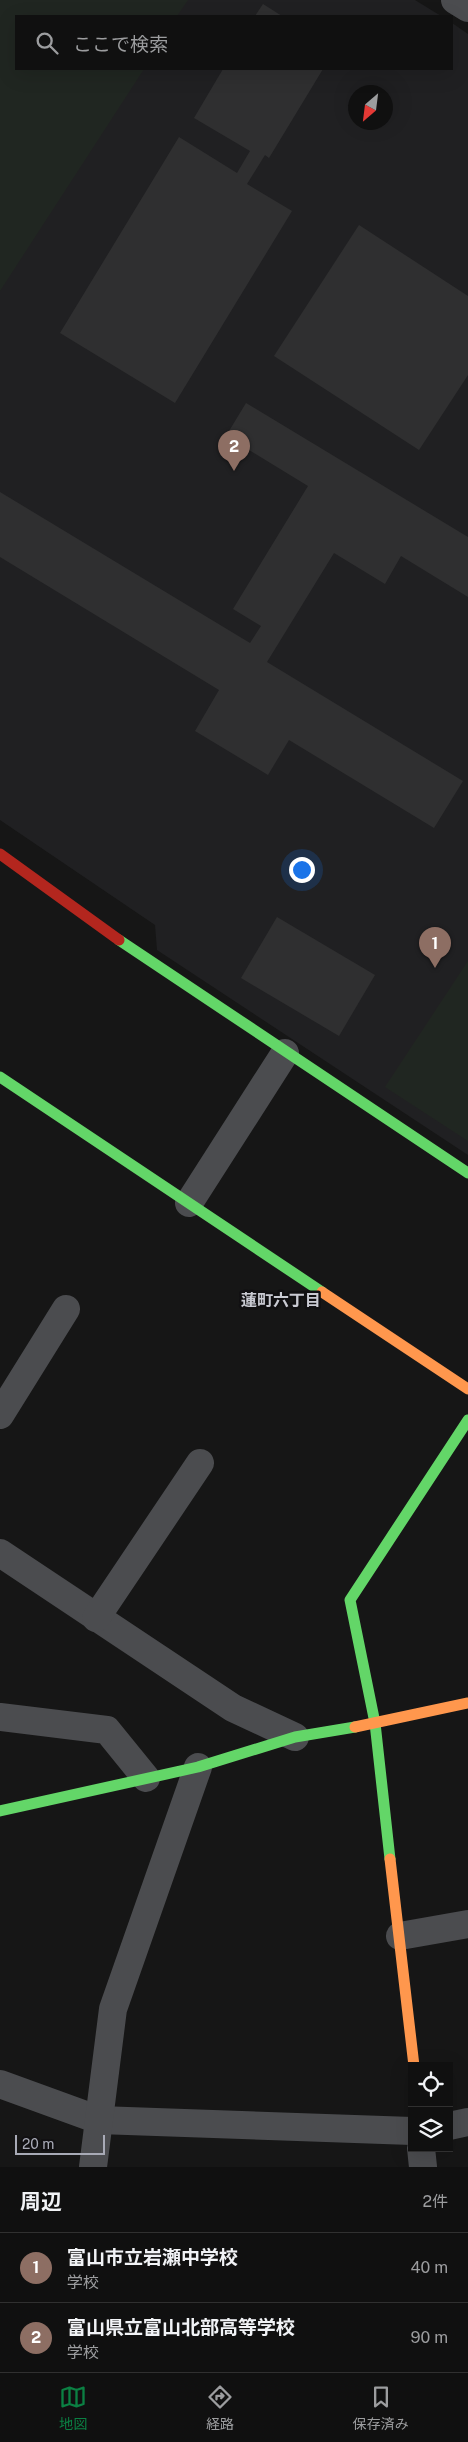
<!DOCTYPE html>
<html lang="ja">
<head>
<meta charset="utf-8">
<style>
	body { margin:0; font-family:"Public Sans","Noto Sans JP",sans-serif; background:#191919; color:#f1f3f6 }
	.controls { position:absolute; right:15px; bottom:15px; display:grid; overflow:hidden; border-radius:0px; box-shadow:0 5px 20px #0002 }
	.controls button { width:45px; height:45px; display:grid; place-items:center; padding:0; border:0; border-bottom:1px solid #303030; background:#101010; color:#f1f3f6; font:25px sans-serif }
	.compass { position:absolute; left:348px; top:85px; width:45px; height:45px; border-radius:50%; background:#101010; box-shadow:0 5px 20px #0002; rotate:208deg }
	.scale { position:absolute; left:15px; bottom:12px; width:90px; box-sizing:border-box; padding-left:5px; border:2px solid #a8aab6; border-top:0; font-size:14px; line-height:18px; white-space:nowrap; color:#a8aab6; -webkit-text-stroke:4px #111012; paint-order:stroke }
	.you { position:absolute; left:301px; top:869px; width:18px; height:18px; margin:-12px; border:4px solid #fff; border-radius:50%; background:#1a73e8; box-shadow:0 0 0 8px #1a73e833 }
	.badge { display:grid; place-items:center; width:32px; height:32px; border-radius:50%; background:#0b8043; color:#fff; font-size:16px; font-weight:700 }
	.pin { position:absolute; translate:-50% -41px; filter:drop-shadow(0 1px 2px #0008) }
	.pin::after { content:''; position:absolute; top:26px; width:18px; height:15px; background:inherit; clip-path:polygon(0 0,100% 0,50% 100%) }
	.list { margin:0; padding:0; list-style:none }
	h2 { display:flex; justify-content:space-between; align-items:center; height:65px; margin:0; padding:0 20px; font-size:21px }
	h2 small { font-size:16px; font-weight:400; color:#9c9d9f }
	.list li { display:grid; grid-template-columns:32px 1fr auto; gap:15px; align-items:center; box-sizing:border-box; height:70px; padding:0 20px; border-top:1px solid #303030 }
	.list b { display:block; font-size:19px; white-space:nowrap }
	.list p { margin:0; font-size:16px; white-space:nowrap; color:#9c9d9f }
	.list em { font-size:16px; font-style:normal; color:#9c9d9f }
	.icon { flex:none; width:28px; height:28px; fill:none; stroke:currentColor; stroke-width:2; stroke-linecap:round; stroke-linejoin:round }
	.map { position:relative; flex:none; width:468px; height:2167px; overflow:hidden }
	.search { position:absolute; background:#101010; box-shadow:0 5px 20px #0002; left:15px; right:15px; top:15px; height:55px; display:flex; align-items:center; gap:12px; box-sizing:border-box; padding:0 18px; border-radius:0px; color:#9c9d9f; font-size:19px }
	.sheet { height:205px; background:#101010 }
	nav { display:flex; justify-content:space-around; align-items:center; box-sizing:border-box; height:70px; border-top:1px solid #303030; background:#101010; font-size:14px; color:#9c9d9f }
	nav a { display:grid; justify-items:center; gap:2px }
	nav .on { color:#0b8043 }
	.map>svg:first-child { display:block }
</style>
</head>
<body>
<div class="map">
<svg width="468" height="2167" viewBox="0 0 468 2167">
	<rect width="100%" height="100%" fill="#161616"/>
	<path fill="#202022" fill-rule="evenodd" d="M0,0H415L441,16H16V69H452V23L468,34V1155L157,950L155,925L0,820ZM356,92H386V122H356Z"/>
	<g fill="#202621">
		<polygon points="0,0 188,0 177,16 16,16 16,69 144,69 0,291"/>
		<polygon points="468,961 468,1141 385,1087"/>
	</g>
	<g fill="#2f2f30">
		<polygon points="263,4 282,16 255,16"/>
		<polygon points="223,69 323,69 269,158 265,155 247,184 292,211 175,403 60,333 179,137 237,173 250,151 194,118"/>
		<polygon points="359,225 468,296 468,375 419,450 274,356"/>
		<polygon points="246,403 468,537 468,597 401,556 385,584 334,553 267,662 463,781 434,828 289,740 268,775 195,731 219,690 0,557 0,492 250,643 261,626 233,609 308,486 226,436"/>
		<polygon points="277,917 375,975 339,1036 241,978"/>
	</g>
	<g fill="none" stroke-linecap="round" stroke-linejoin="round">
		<g stroke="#4b4c4f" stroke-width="28">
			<polyline points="455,0 468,8"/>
			<polyline points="189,1203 285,1053"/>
			<polyline points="0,1415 66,1309"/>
			<polyline points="0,1553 233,1708 295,1737"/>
			<polyline points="96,1618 200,1463"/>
			<polyline points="0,1717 107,1730 146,1778"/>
			<polyline points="400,1936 468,1924"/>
			<polyline points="0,2084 99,2120 412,2131"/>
			<polyline points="449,2126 468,2122"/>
			<polyline points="421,2148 423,2167"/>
			<polyline points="93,2167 113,2009 198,1767"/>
		</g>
		<g stroke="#63d668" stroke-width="11">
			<polyline points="119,940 468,1173"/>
			<polyline points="0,1077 322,1292"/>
			<polyline points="0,1811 198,1767 295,1737 355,1727"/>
			<polyline points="390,1859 375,1723 350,1600 468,1420"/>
		</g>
		<g stroke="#ff974d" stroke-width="11">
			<polyline points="322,1292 468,1389"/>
			<polyline points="355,1727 468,1703"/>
			<polyline points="390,1859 414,2066"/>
		</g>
		<polyline stroke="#b3261e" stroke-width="11" points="0,854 119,940"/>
	</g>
	<g text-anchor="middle" stroke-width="5" stroke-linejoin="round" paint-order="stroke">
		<g font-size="16" font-weight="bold" fill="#c9cad2" stroke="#111012">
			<text x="281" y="1306">蓮町六丁目</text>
		</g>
	</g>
</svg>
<div class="controls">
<button><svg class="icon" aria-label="locate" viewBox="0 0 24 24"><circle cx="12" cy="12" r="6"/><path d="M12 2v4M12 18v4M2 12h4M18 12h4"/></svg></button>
<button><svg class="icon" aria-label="layers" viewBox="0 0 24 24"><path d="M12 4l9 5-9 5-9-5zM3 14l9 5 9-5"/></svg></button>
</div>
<svg class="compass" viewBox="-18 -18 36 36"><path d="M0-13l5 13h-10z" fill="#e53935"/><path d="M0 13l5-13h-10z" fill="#9c9d9f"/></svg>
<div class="scale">20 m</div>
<div class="you"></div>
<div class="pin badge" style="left:435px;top:968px;background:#8d6e63">1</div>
<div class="pin badge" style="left:234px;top:471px;background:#8d6e63">2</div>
<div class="search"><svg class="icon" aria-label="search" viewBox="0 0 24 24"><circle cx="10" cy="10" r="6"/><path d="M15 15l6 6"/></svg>ここで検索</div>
</div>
<section class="sheet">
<h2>周辺<small>2件</small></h2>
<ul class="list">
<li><span class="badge" style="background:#8d6e63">1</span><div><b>富山市立岩瀬中学校</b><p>学校</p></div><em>40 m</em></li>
<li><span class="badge" style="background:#8d6e63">2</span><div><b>富山県立富山北部高等学校</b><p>学校</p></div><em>90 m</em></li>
</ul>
</section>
<nav>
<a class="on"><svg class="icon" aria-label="map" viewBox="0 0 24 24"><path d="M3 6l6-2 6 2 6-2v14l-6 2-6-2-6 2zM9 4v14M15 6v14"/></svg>地図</a>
<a><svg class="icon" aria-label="directions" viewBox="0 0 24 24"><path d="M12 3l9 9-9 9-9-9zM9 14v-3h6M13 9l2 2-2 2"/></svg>経路</a>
<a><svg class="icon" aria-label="saved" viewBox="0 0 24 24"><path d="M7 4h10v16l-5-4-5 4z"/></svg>保存済み</a>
</nav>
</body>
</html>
